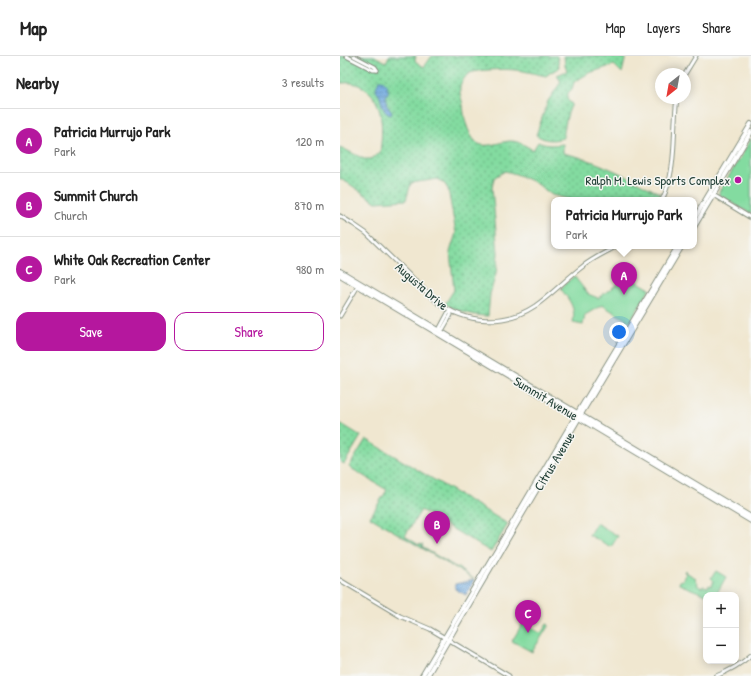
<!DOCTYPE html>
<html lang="en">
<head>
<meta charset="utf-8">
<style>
	body { margin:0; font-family:"Patrick Hand",sans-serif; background:#f2f2f2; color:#222 }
	.controls { position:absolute; right:12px; bottom:12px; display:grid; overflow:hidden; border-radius:8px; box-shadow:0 2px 10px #0003 }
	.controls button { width:36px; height:36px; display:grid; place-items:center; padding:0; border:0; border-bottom:1px solid #e0e0e0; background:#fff; color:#222; font:20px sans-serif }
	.compass { position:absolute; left:315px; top:12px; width:36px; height:36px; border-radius:50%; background:#fff; box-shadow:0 2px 10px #0003; rotate:211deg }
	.you { position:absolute; left:279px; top:276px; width:14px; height:14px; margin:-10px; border:3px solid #fff; border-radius:50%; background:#1a73e8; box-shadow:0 0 0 6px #1a73e833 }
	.badge { display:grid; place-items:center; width:26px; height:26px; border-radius:50%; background:#b5179e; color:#fff; font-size:13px; font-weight:700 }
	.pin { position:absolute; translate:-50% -33px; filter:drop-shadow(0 1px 2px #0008) }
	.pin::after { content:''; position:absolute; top:21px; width:14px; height:12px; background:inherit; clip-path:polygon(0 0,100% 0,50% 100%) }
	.popup { position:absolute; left:211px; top:141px; width:146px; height:52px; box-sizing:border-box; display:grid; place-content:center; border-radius:8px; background:#fff; filter:drop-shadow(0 1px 3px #0005); font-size:13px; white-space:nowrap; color:#767676 }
	.popup b { font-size:15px; color:#222 }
	.popup::after { content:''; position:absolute; left:50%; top:100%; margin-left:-8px; border:8px solid transparent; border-top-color:#fff }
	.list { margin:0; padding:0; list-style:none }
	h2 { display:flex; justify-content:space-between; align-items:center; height:52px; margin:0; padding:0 16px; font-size:17px }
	h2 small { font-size:13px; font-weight:400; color:#767676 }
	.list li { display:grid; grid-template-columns:26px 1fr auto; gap:12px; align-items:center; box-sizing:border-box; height:64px; padding:0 16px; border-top:1px solid #e0e0e0 }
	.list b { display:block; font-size:15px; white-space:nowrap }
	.list p { margin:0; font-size:13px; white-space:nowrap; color:#767676 }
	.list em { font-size:13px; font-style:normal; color:#767676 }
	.actions { display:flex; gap:8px; padding:12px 16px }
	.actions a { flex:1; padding:9px 0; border:1px solid #b5179e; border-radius:12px; text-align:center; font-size:14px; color:#b5179e }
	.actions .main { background:#b5179e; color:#fff }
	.map { position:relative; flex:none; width:411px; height:620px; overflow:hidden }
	header { display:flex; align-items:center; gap:24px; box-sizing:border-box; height:56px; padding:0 20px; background:#fff; border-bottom:1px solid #e0e0e0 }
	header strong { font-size:19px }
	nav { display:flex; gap:22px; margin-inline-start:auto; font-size:14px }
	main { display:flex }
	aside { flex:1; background:#fff }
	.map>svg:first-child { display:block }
</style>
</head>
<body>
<header>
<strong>Map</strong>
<nav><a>Map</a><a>Layers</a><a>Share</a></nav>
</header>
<main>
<aside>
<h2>Nearby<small>3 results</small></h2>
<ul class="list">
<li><span class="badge">A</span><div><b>Patricia Murrujo Park</b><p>Park</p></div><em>120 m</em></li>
<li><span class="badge">B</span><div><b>Summit Church</b><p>Church</p></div><em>870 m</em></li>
<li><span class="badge">C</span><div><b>White Oak Recreation Center</b><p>Park</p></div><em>980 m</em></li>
</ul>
<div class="actions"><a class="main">Save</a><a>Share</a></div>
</aside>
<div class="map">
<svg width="411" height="620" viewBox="0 0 411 620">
	<defs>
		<pattern id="grass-dots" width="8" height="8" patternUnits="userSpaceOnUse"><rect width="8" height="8" fill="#83dba0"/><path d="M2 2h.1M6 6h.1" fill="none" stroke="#6bb383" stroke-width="1.8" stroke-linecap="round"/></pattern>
		<pattern id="water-rules" width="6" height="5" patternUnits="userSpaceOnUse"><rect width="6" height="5" fill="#6fa9df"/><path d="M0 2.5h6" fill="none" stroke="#5b8bb6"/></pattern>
	</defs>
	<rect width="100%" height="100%" fill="#f6f6f2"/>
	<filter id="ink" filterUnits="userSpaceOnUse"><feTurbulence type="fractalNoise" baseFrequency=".025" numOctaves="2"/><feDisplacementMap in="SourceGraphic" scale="8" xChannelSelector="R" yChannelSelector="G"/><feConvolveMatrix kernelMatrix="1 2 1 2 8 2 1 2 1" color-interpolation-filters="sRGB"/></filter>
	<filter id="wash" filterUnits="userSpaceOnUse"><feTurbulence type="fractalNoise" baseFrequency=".012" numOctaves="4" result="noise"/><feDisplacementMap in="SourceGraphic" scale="16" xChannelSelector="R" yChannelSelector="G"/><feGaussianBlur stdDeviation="0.9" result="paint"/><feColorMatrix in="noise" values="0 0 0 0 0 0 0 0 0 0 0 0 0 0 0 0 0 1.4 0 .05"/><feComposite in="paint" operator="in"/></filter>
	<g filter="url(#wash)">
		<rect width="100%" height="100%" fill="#f0e7d0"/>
		<g fill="url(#grass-dots)" stroke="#518c6a">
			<path d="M0,0H34L46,6L49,0H76L75,5L84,11L92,0H217L219,10L218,13L211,16L206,20C196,18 186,15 176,14C167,13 136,13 128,18C125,21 120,27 120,31C119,36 122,44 123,49C124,61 127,77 136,86C145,94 160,85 171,85C179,85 186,90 193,94L198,86C207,90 213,89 223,88V97C258,104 289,122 321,138L318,144H233L212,139L196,127L176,118L165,115L155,121L154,122L152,132L158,197L156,218L150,238L148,260C132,260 119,255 105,248L114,234L110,196L116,177L108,133L104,127L98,123L71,127L66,144L36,146L8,127L0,123V91L24,103H31L40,97C43,72 45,38 16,28C11,26 5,27 0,27Z"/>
			<path d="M224,0H286L282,17L274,9L249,17L234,26L232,33L228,37L227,43L232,48C226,59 225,70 223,82C213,85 206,85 196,79L208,45L221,26L217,19L227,15L225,10Z"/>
			<polygon points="0,367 21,380 4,408 0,405"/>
			<polygon points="26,383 168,468 151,496 81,454 65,480 79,489 80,488 83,489 82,491 117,512 118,511 120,514 135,524 30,461 47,434 9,411"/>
		</g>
		<g fill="#83dba0" stroke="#518c6a">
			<polygon points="411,82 411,158 379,139 379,136 400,102"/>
			<path d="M283,209L293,223L310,233L290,266L262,249L245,259L243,269L233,267C236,252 230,245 221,233L222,231L234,220L248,238L258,242L287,221V219L281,210Z"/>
			<polygon points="256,467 278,480 271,491 249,479"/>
			<polygon points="345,514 347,517 356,522 355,523 358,527 357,529 360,531 362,532 363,530 368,531 369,529 371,530 374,525 371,522 376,515 386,521 376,539 366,539 339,528 340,524 342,525 346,517 344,516"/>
			<polygon points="189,557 190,558 185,566 186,569 200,577 202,576 207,568 209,569 192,596 172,585"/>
		</g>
		<g fill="url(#water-rules)" stroke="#47738a">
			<path d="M39,24H42C45,26 48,30 48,34C49,39 47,36 46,41C46,44 47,47 47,50L51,54L52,57L51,59C43,58 42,48 40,41C39,38 36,36 36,33C36,30 38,26 39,24Z"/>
			<polygon points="134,524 135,524 126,539 115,533 115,528"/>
		</g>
	</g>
	<g filter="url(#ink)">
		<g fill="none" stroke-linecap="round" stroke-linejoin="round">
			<defs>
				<g id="minor">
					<polyline points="6,0 33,14 37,14"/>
					<polyline points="14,0 35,11 37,14"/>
					<polyline points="345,18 356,0"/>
					<polyline points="370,137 411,162"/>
					<path d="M322,144C338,112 332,77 337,42"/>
					<path d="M0,160L13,168L26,177L97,246C126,268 165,270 195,250C212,238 226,223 242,211C253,202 265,197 277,190"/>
					<polyline points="0,260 18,230"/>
					<polyline points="100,274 103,273 111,259 111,255"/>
					<polyline points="100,274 100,272 108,257 111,255"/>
					<polyline points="0,524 60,560 90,573 169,620"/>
					<path d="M376,620C389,615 400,609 411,599"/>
				</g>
				<g id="major">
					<polyline points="354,163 411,68"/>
					<polyline points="354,171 411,76"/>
					<polyline points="0,215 411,461"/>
					<polyline points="0,219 411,465"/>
					<polyline points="82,620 234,363 338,190"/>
					<polyline points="87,620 243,355 342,190"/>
				</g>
			</defs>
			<use href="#minor" stroke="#889282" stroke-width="5"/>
			<use href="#major" stroke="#889282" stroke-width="6"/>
			<use href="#minor" stroke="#fff" stroke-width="3"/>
			<use href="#major" stroke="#fff" stroke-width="4"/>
		</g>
	</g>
	<circle fill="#b5179e" stroke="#f6f6f2" stroke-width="1.5" cx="398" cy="124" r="4"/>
	<g text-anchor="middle" stroke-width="3" stroke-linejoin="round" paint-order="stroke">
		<g font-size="13" fill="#1f3d34" stroke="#f6f6f2" text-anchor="end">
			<text x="390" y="129">Ralph M. Lewis Sports Complex</text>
		</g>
		<g font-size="13" fill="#1f3d34" stroke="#f6f6f2">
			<text transform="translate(82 230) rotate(41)" y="5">Augusta Drive</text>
			<text transform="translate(206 342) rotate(31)" y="5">Summit Avenue</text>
			<text transform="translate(214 405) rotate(-59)" y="5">Citrus Avenue</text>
		</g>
	</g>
</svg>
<div class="controls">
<button>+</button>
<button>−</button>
</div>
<svg class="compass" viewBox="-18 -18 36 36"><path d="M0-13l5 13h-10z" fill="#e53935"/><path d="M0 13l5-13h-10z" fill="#767676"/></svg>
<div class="you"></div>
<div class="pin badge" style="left:284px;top:239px">A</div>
<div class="popup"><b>Patricia Murrujo Park</b>Park</div>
<div class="pin badge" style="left:97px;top:488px">B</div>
<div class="pin badge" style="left:188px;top:577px">C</div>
</div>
</main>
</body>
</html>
